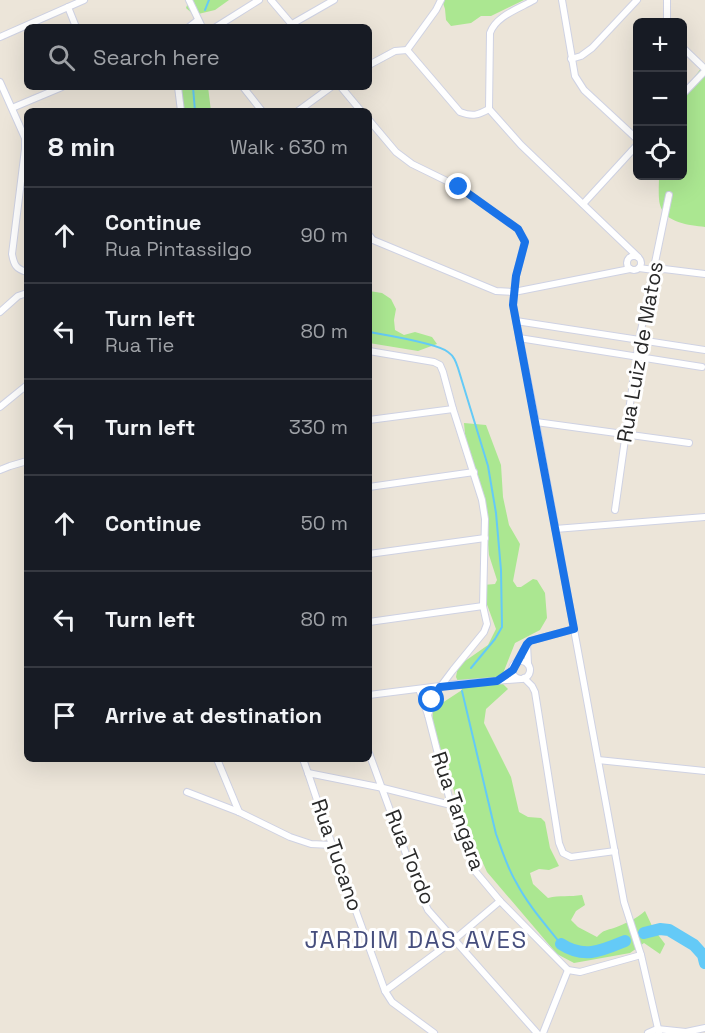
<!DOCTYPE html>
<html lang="en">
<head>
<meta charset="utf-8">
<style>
	body { margin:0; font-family:"Space Grotesk",sans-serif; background:#242831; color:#f1f3f6 }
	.controls { position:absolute; right:18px; top:18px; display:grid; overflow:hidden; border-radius:9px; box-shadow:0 6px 24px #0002 }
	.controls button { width:54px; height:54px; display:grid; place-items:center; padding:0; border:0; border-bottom:2px solid #363941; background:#171b24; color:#f1f3f6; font:30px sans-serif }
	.stop { position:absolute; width:18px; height:18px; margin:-14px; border:4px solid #1a73e8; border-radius:50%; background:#fff }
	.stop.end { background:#1a73e8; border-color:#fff; box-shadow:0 2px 6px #0008 }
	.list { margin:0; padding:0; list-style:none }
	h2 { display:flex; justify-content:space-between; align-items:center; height:78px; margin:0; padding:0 24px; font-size:26px }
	h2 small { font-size:20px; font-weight:400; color:#9ea1a6 }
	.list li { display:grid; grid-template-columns:39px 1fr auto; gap:18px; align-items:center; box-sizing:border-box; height:96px; padding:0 24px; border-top:2px solid #363941 }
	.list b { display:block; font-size:22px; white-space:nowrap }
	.list p { margin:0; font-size:20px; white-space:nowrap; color:#9ea1a6 }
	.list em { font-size:20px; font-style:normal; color:#9ea1a6 }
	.icon { flex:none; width:33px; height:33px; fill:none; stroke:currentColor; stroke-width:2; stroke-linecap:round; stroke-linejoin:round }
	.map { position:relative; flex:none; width:705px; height:1033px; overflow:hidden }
	.search { position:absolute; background:#171b24; box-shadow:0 6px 24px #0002; left:24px; top:24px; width:348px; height:66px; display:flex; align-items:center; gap:15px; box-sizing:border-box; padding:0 21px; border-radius:9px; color:#9ea1a6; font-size:22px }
	.panel { position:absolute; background:#171b24; box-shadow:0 6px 24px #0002; left:24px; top:108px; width:348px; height:654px; border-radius:9px }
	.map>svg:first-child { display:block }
</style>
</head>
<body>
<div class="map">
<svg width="705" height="1033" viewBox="0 0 705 1033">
	<rect width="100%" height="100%" fill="#ece5d9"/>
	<g fill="#abe791">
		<polygon points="189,0 229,0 215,10 194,15 186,8"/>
		<polygon points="442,0 524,0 491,16 481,16 471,23 451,26 446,20 445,9"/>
		<path d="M705,63V227C689,225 665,223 660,205C658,198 659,183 659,176H682L683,92Z"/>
		<polygon points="180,87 208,87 211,111 179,111"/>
		<polygon points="369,291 382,293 391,299 396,309 394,320 395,330 404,335 415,332 432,337 437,344 418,351 369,343"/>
		<path d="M464,423L486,425L501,465L503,497L509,525L520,544L513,581L517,587H521L533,579L537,580L545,593L547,618L540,630L515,643L500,681L508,689L486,709L484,723L511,777L519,812L528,817L541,818L545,822L550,848L559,866L549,870L539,869L530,873L533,884L548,898C560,895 570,897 582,895L585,905L576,911L571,920L578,927L597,937C603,930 607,930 614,928C624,924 638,918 645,911L653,928L665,944L660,954L644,943L630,953L574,963L557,954L487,872L463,819L432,723L433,709L462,690L456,677L458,666L488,645L496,629L482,591L483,585L495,584L497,580L489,555L484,502L467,456Z"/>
	</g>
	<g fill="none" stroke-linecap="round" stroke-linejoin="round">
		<g stroke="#64caf7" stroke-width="2">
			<polyline points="205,10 209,0"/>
			<polyline points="193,87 195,111"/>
			<path d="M369,332C385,335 437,343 448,352C454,356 456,362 458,368L488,466L496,513L501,570L502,627L495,639L471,668"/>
			<path d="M462,691L496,834C502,850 507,867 516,882C528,905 545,924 561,944"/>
		</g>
		<g stroke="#64caf7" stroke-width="12">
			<polyline points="644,933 660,929 669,930 694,945 703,955 705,963"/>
			<path d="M561,944C584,959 601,951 625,941"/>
		</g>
		<defs>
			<g id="street">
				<polyline points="189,0 202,27"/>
				<polyline points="271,0 294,27"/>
				<polyline points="562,0 575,76 584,90 638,140"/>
				<polyline points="667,0 667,22"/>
				<polyline points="68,7 76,27"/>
				<polyline points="292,24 334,0"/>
				<polyline points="189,27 198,20"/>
				<polyline points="216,27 259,0"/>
				<polyline points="0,37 84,0"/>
				<polyline points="682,47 705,69"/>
				<path d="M407,50L460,112C473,117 478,115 489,109"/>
				<polyline points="407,50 436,10 441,0"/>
				<polyline points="571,59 581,56 592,48 637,0"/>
				<polyline points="369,65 395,51 407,50"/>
				<path d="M0,82L25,138V149L12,254C14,265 16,269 27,272"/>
				<polyline points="178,87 181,111"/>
				<polyline points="243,87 262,111"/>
				<polyline points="341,87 361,111"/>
				<polyline points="682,95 705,71"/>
				<polyline points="12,108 62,87"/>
				<polyline points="489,109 521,145 638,257"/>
				<path d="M489,109L490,33C496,16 518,9 534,0"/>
				<polyline points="298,111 331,87"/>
				<polyline points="369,120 396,152 412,164 459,187 518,229 525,241 516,276 513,305 536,422 624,902 641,955 659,1033"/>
				<polyline points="583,204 638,144"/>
				<polyline points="369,235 373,240 496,291 514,292 630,269"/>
				<circle cx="634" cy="263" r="7"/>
				<polyline points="639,268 654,270 664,269 705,274"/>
				<polyline points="0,312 18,296 27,293"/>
				<polyline points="516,321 705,350"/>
				<polyline points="519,338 702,367"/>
				<polyline points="369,351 434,362 440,365 443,372 453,409 482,500 485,519 483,606 487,624 484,632 453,670 435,694 428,715"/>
				<polyline points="0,407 27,385"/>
				<polyline points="369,420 453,409"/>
				<polyline points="536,422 689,443"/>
				<polyline points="0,470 10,466 27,461"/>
				<polyline points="369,487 474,472"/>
				<polyline points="615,510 639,340 669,195"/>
				<polyline points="555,529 705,517"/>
				<polyline points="369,554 485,538"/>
				<polyline points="369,622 483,606"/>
				<polyline points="527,644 528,664"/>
				<circle cx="521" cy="670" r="9"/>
				<polyline points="516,664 527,644 530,641 574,629"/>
				<polyline points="524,678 532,686 535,692 559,843 563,853 571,857 615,851"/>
				<polyline points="419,689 428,715 451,805 475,871 500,901 568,970 580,972 641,955"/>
				<polyline points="369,695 456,684 521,679"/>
				<polyline points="369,753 421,895 428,910 537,1033"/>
				<polyline points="217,759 239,812"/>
				<polyline points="303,759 308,773 332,845 385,991 392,1002 434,1033"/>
				<polyline points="598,760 705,771"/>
				<polyline points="308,773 383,788 451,805"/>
				<polyline points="187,792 239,812 290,837 311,844 332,845"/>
				<polyline points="385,991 455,939 500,901"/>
				<polyline points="543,1033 568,970"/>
				<polyline points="648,1033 657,1029 686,1032 705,1028"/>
			</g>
		</defs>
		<use href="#street" stroke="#cfd2e3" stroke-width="8"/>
		<use href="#street" stroke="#fff" stroke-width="6"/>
	</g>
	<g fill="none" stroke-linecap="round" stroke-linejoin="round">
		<polyline stroke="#1a73e8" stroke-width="8" points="432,700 440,687 497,681 513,670 527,644 530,641 574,629 513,305 516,276 525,242 518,229 459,187"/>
	</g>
	<g text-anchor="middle" stroke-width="6" stroke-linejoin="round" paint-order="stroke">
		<g font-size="21" fill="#292929" stroke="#fff">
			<text transform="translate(640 352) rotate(-80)" y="7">Rua Luiz de Matos</text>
			<text transform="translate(458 811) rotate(71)" y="7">Rua Tangara</text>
			<text transform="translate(337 855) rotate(71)" y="7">Rua Tucano</text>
			<text transform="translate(410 857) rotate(68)" y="7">Rua Tordo</text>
		</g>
		<g font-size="24" letter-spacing="1.5" fill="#464e7d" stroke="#fff">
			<text x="416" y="948">JARDIM DAS AVES</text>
		</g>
	</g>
</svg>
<div class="controls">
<button>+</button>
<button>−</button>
<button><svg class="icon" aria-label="locate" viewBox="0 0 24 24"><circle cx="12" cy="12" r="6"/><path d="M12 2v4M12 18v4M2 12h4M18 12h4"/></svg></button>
</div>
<div class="stop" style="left:432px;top:700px"></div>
<div class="stop end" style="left:459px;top:187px"></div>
<div class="search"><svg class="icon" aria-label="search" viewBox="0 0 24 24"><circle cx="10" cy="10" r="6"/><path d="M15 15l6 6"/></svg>Search here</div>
<section class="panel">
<h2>8 min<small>Walk · 630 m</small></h2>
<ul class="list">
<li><svg class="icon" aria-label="ahead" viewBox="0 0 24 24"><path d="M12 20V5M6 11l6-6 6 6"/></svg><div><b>Continue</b><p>Rua Pintassilgo</p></div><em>90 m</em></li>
<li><svg class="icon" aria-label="left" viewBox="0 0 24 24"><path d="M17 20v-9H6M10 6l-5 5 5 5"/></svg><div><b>Turn left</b><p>Rua Tie</p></div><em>80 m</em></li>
<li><svg class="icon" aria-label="left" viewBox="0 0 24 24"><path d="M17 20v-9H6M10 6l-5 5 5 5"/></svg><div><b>Turn left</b></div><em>330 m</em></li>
<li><svg class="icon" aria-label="ahead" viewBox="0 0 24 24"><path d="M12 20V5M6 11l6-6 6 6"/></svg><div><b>Continue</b></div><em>50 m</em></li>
<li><svg class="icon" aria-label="left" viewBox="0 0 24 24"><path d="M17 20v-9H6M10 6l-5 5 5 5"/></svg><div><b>Turn left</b></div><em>80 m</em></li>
<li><svg class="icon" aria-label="arrive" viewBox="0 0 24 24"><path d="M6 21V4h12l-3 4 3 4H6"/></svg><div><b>Arrive at destination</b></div></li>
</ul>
</section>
</div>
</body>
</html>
